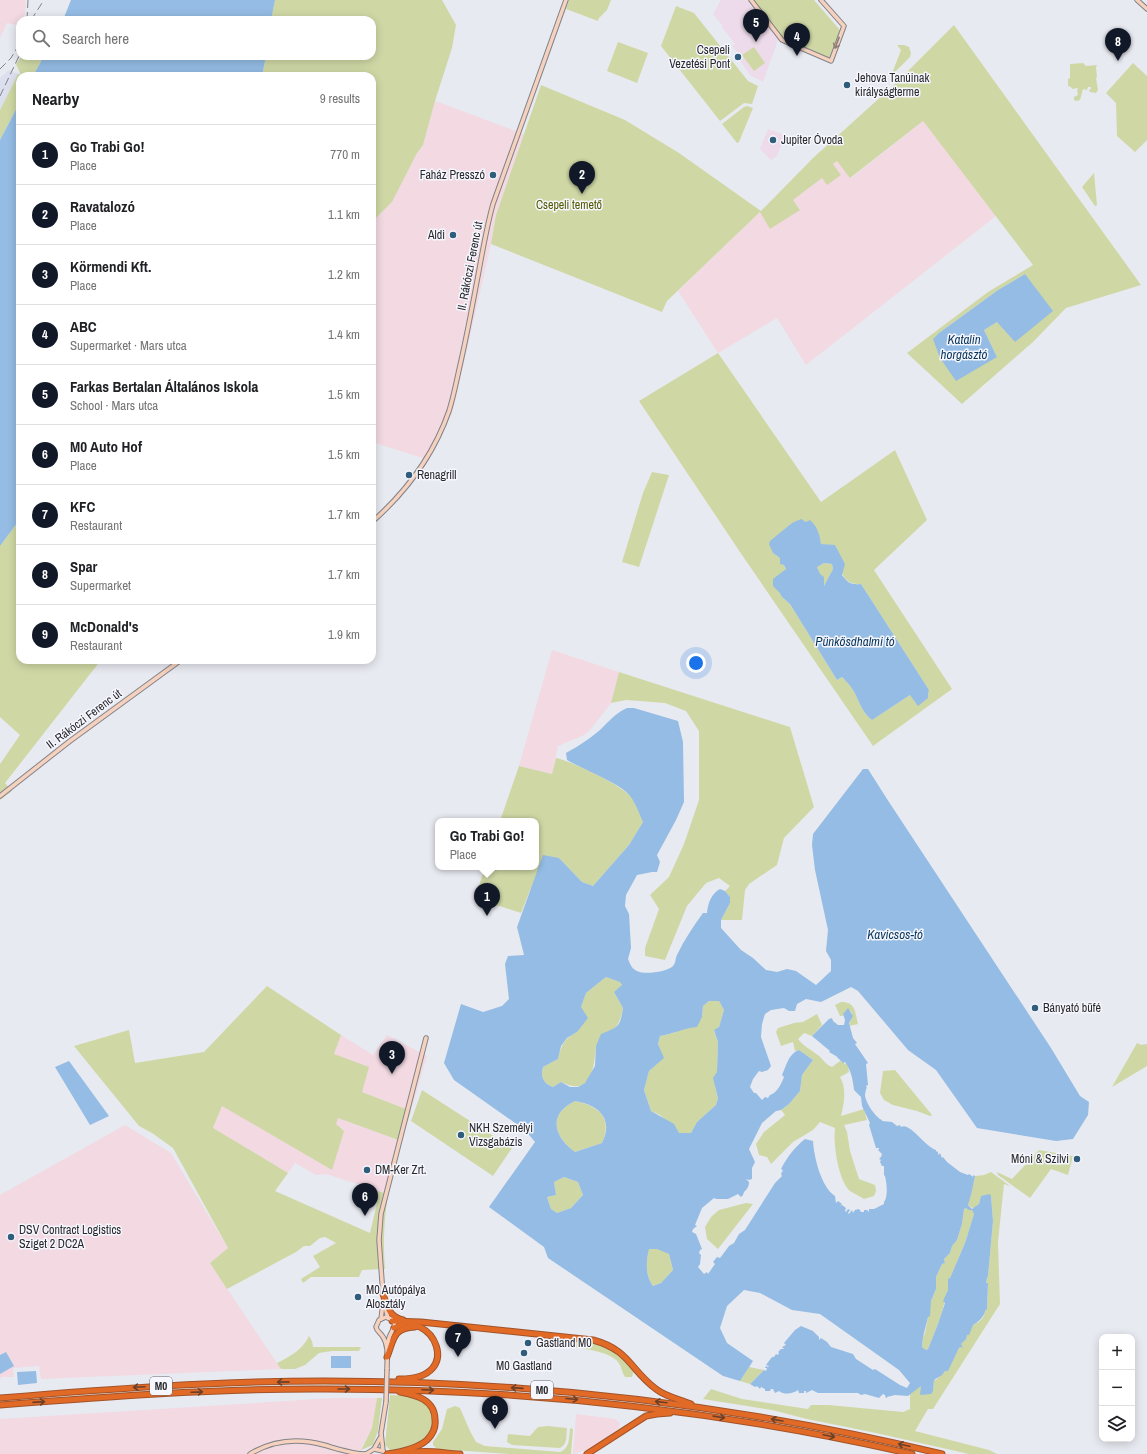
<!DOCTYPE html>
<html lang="en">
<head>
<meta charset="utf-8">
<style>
	body { margin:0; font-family:"Archivo Narrow",sans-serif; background:#f6f6f6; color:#202124 }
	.controls { position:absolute; right:12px; bottom:12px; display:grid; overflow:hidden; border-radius:8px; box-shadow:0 2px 10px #0003 }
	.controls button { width:36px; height:36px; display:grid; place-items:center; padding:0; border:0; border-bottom:1px solid #e0e0e0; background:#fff; color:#202124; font:20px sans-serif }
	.you { position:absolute; left:696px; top:663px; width:14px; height:14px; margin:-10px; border:3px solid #fff; border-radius:50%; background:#1a73e8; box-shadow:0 0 0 6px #1a73e833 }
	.badge { display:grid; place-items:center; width:26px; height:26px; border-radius:50%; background:#111827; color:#fff; font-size:13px; font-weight:700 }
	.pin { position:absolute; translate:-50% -33px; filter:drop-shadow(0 1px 2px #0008) }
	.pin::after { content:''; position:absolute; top:21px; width:14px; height:12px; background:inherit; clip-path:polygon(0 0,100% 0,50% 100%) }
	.popup { position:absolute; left:435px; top:818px; width:104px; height:52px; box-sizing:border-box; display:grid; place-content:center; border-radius:8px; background:#fff; filter:drop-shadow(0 1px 3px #0005); font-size:13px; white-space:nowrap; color:#757577 }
	.popup b { font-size:15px; color:#202124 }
	.popup::after { content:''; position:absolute; left:50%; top:100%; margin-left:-8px; border:8px solid transparent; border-top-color:#fff }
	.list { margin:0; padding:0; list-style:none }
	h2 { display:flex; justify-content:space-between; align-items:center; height:52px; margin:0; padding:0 16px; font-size:17px }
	h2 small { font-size:13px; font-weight:400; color:#757577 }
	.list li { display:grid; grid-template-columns:26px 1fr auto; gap:12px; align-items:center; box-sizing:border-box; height:60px; padding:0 16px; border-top:1px solid #e0e0e0 }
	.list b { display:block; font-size:15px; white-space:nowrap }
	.list p { margin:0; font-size:13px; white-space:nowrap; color:#757577 }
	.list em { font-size:13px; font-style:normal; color:#757577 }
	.icon { flex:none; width:22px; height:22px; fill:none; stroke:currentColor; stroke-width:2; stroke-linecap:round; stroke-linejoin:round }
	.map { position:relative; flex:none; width:1147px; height:1454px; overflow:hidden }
	.search { position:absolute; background:#fff; box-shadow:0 2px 10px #0003; left:16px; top:16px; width:360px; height:44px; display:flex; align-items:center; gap:10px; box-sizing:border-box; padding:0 14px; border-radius:12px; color:#757577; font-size:15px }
	.panel { position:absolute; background:#fff; box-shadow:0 2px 10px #0003; left:16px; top:72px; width:360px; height:592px; border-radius:12px }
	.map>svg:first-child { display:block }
</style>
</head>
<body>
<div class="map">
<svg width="1147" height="1454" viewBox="0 0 1147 1454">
	<rect width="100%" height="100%" fill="#e8eaf1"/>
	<polygon fill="#dcdfed" points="9,70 18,74 0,110 0,78"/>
	<g fill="#f2d9e2">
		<polygon points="0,0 25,0 26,5 24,20 20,20 20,26 7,23 0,38"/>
		<polygon points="435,101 524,134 496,215 491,244 453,411 429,460 372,442 372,222 392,202 417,153 423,145"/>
		<polygon points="923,121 996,216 806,365 777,318 718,353 678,291 761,211 770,229 800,209 793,200 822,178 840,175 833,164 837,161 851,178"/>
		<polygon points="552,650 619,672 611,703 590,730 584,735 558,746 552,774 519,766"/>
		<polygon points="341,1035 373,1055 387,1035 427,1056 411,1111 362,1092 334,1054"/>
		<polygon points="222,1105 332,1170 336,1123 338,1118 401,1141 388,1194 326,1174 316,1175 295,1163 288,1173 213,1129"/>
		<polygon points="125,1125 171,1153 228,1248 210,1263 281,1369 41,1379 39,1366 13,1368 14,1377 1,1377 0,1381 0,1195"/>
		<polygon points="334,1398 377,1398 372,1428 362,1446 360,1454 0,1454 0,1419"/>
		<polygon points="576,1414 615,1419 620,1423 619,1428 595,1447 573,1454"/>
	</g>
	<g fill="#eddaea">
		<polygon points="721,0 747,0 778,40 763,82 750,75 737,56 739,54 732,46 735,44 722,27 723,26 713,14"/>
		<polygon points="768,129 785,135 777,156 771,160 760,149"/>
	</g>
	<g fill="#cfd8a5" fill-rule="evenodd">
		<polygon points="275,0 442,0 456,25 452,48 435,101 423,145 417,153 392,202 372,222 372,76 262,76 266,56 372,56 372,20 271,20"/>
		<polygon points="569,0 611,0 607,10 599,18 598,21 566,9"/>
		<polygon points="753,0 814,0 839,29 840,32 829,58 788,41 781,36"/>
		<polygon points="676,6 694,13 748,81 758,86 752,104 744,103 720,121 661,46"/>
		<path d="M954,25L1141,285L1066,308L1033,342L962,404L907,353L988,292L1033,265L923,121L850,178L837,161L833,164L841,175L827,185L822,178L793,200L800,210L770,229L760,212L667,301L662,312L491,244L496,215L541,85L625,120L679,153L761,211L813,158L895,84ZM1025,274L997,322L984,330L997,357L939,333L998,290Z"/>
		<polygon points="618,42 648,53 637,83 607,71"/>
		<polygon points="897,45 904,45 909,47 911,53 910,57 891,76 901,50"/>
		<polygon points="754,47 765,63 754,71 742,55"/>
		<polygon points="22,56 29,60 32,56 44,56 33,76 20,76 20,102 0,140 0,110 18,74 21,75 16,64"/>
		<polygon points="1083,63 1086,66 1097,65 1096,67 1097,77 1096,78 1098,90 1096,93 1090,92 1089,90 1091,89 1091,87 1088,87 1087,90 1083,89 1080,100 1076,101 1074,100 1074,97 1078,95 1077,91 1078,88 1072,89 1071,87 1068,86 1068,79 1070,78 1070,64"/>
		<polygon points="1133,63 1147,76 1147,140 1135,152 1117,136 1116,103 1106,93"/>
		<polygon points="747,106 753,108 739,142 737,143 722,124 744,107"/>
		<polygon points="1094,173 1097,205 1095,206 1082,187"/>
		<path d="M718,353L821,502L895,450L927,520L874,570L952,689L873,746L742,555L639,401ZM806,522C817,530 819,531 821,544L836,546C839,562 839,586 861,584L929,690L928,695H910L872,720C862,713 859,700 853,690C850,685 846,681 842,677L837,680L790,604L782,597L779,592L786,569L780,558L773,553L786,529L792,523Z"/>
		<polygon points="652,472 669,475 639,567 622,562 643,493"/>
		<polygon points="20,519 20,660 101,660 5,783 12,791 0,800 0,764 20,735 0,717 0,546"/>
		<polygon points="824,563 832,564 833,569 824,586 817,567"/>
		<polygon points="619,672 790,727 814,807 784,838 777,865 749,884 745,890 742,920 721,920 730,903 730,897 725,891 730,886 719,878 706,883 687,906 665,960 645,956 645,948 659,909 650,895 669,877 684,844 699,800 699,731 686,711 665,703 626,700 611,703"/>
		<path d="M556,758C571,761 617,783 628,794C636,801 639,813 643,822L629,845L593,886L582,882L559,858L530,890L521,913L475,898L485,867H536V821H500L519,766L552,774Z"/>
		<path d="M606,977L621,982L622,986L614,992L623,1008C619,1030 611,1032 596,1046C594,1068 592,1097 561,1082L553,1087C544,1084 540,1077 543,1067L558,1059C562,1044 563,1040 577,1032L581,1007L586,993Z"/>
		<path d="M267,986L341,1035L334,1054L369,1067L362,1092L411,1111L401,1141L338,1118L336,1124L344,1131L332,1170L222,1106L213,1128L288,1173L275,1191L370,1233L378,1199C368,1195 369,1188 357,1191V1185L388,1194C384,1222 383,1241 385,1269L362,1270L359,1277H311L303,1283L301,1279L320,1267L313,1256L336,1243L325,1237L320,1238L310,1246H304L296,1252L227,1289L210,1263L228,1248L173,1148L152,1133L139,1126L74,1046L129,1030L135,1063L204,1052Z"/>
		<path d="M709,1001H719L724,1010L719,1027L714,1031L718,1042L717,1073L715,1086L718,1098L716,1105L697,1122L691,1133H679L660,1115L651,1111L644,1090L649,1071L663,1058L658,1044L660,1036C679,1033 687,1027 702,1017L703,1006Z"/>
		<path d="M841,1002C857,1002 855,1014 858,1024L849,1026L852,1013L850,1011L843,1014V1016H840L835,1005Z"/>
		<path d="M817,1014L822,1025L812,1036L804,1033L798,1039C804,1047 812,1050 819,1056C824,1060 826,1065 832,1067L840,1061L848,1065L849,1072L840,1077C847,1088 844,1104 841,1116L864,1109L867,1120L844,1125L847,1132L850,1151L859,1179L875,1185L876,1191L874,1196L864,1199C860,1196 854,1194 850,1191C838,1180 833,1143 835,1128L820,1122L813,1130L793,1142L771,1164L767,1157L759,1155L756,1144L764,1132L785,1115L781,1110L789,1104L800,1091L802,1075L813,1060L799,1050L795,1051L793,1042L781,1046L776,1032L778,1028L794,1023L803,1022Z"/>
		<polygon points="1137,1043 1141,1045 1147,1044 1147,1066 1112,1087"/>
		<polygon points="895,1070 932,1115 930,1116 917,1111 893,1105 884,1100 880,1093 883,1071"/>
		<polygon points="422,1090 512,1148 493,1176 411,1121"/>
		<path d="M575,1101C599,1106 613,1118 602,1143L575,1152C553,1136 548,1114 575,1101Z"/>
		<polygon points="1039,1150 1073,1156 1068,1175 1051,1169 1030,1198 998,1175 997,1172 1012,1179"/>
		<path d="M991,1172L1010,1186L1004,1184L998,1242L1000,1304L933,1409H928L915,1431L989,1450L997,1454H969L876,1433L807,1419L772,1410L703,1399L711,1389L742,1399L808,1409L811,1405H829L903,1412L910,1409V1393L920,1386H922L921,1390L924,1394L933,1389L934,1380H936L945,1371H948C950,1364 960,1348 961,1344L973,1325C978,1323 985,1318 985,1311L987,1309L988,1283H986L987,1278L988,1276L993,1221L991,1196L980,1200L979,1204L974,1209L968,1205C970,1195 973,1186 975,1176L984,1175Z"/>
		<polygon points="564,1177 578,1182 583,1195 571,1208 557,1213 551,1209 547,1197 556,1195 554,1182"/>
		<polygon points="746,1203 753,1204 718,1249 707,1239 705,1227 711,1217 719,1210"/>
		<polygon points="966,1208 972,1209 974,1214 965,1243 950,1278 948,1280 948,1290 940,1319 928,1349 926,1350 922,1347 923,1337 925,1333 931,1301 936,1289 936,1277 942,1264 945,1263 944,1259 950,1253 952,1246 957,1240 962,1224 964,1209"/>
		<path d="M649,1248H657L669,1254L673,1270L661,1283L653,1286C645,1274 646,1263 649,1248Z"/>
		<path d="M309,1336L312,1341L313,1347H361L359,1351H332L319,1353L305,1365L295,1369H281L277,1363C291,1356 302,1350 309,1336Z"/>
		<path d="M576,1339L599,1342L620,1355L634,1370L632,1377H625C622,1373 622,1369 620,1365C614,1352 586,1349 573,1347Z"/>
		<polygon points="749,1367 764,1370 750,1384 740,1381"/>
		<path d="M390,1395C399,1396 411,1394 418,1398C434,1405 438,1430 423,1440C414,1446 401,1448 391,1451L385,1445Z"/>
		<polygon points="377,1398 382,1398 378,1431 373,1445 361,1450 372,1428"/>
		<path d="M455,1406L460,1408L470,1431L476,1442L485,1446L560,1452C570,1448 569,1438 570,1428L573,1429L571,1454H509L437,1449L433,1445V1442L442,1429L447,1409Z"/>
		<path d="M548,1426L567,1428C566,1436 568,1444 560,1448L512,1445L507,1442L508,1434L530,1436L538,1427Z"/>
	</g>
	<g fill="#94bce4" fill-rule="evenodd">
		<polygon points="71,0 275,0 271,20 63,20"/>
		<polygon points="44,56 266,56 262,76 33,76"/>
		<polygon points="20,102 20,519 0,546 0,140"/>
		<polygon points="1025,274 1053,311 1015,342 997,322 984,330 997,357 956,381 940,358 933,339 939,333 998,290"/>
		<path d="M801,519L806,522L810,520C817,526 820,535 821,544L835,545L845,564L842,575C848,583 851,585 861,584L929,690L928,695V698L918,706L910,695L872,720C862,713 859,700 853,690C850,685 846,681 842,677L837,680L790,604L782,597L779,592L773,586V579L786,569L784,565L780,564V558L773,553L769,544L770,541L792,523ZM824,563L832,564L833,569L824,586V577L820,574L817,567Z"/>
		<path d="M627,708H634L678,721L683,742L684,802L676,820L657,855L660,862L657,872H652L637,875L626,895L625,906L629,914L631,948L628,959C630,964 632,969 637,971C644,975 667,972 673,966C676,963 675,959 677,955C684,940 693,927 703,913H707C708,903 711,894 720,889L725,891L730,897V903L721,920V928L741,950L753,958L766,970L777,972L787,969L796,971L816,985L831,971V960L826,951L828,930L815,870L812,845L813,834L863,769H868L887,799L1051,1048L1080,1096L1089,1102L1088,1115L1073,1139L1056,1141L977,1128L936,1070L908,1050L858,991L851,987L821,1002L806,999L797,1004L795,1011H789L784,1008L771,1010L765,1014L762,1024L761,1037L771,1066L768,1070L762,1072L759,1071L753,1079L750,1087L754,1093H756L762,1100L765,1097L768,1098L770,1095C778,1092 781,1084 784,1077L782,1075C786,1066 789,1053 799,1050L813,1060L802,1075L800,1091L789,1104L781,1110L776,1111L762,1123L749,1149L755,1162L752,1168V1179L749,1180L746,1179L749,1182C749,1187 747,1189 744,1192L743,1195L741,1197L738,1194L728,1199H716L714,1198L702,1208L695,1225L697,1226L693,1229L692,1232L696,1234L702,1249L700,1250L699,1253L701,1255L700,1264L698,1267L704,1274L707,1272L708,1274L715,1264L713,1262L717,1257L720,1258L729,1246L734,1243L739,1234L745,1230L775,1183L782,1176L781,1174L783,1170L781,1169C787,1157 795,1147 805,1139L813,1141C814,1157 821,1187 835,1196L836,1203L838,1201L842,1204L840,1206L842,1205L846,1208L845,1211L846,1212L848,1209L850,1210L848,1213L849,1214L852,1210L853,1213L855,1210L859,1209L861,1212H864V1210H867L869,1212V1209H874L884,1204V1202C888,1197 887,1184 885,1176L884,1175V1166H882L880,1162L881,1160L879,1159L881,1157L882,1154L878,1150L879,1149V1148H876L869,1125L870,1123L862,1106L861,1097L854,1090C853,1080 851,1070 845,1062L843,1063L836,1056L829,1052L830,1051L812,1036L829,1019L832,1018L833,1021L838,1025H844L845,1020L843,1014L848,1008L853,1016L849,1023L853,1038L857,1043L855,1044L868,1063L866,1064L868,1085L866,1086L867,1088L866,1089C866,1091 865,1093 865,1095C865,1102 876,1118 882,1120V1121L892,1122L897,1126L900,1125L901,1127C910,1122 925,1147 936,1150V1152L937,1151L938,1152V1155L940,1153L942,1158L943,1157L947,1162L960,1172L968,1175L969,1174L972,1176V1177L974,1175L975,1176C973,1186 971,1196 968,1205L972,1209L979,1204L981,1196L990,1194L991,1196L993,1221L988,1276L987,1278L986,1283H988L987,1309L985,1311C985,1316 977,1323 973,1325L969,1335H967L966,1339L961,1344L963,1348L961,1347L959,1348L948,1371H945L942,1375L934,1380L933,1391L931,1394L921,1395L920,1394L921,1386L908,1396L895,1395L887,1397V1398H886L885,1395L883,1394L879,1398L865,1394L861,1395L858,1393H818L812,1390L806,1393V1391H804V1393H799L798,1390C793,1394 784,1395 779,1391L775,1393L773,1389H771L770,1391H765V1389L761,1387L760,1389L757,1386L755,1387L750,1384L764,1370L766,1371L767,1368H765L766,1366L768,1367L769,1366L766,1365L772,1357H774L776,1354L778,1355L779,1353L778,1352L781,1349H784L782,1347L786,1345L784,1343L795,1330L801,1326L813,1331L819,1337V1340L821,1338L827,1342L831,1347L853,1354L856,1359L873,1370L875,1369L900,1385L907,1388L910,1383L899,1370L820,1314L792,1310L760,1293L744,1290L727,1306L720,1328L727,1343L753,1361L740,1381L723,1376L548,1258L544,1247L489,1207L535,1142L525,1130L454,1080L444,1063L461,1004L483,1012L502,1006L509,999L505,964L508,956L524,955L517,927L543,855L559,858L582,882L593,886L629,845L643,822C639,813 636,804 630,796C622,784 582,769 567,760L566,753C579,746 589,739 600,730C609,721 616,713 627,708ZM606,977L620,982L622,985L614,992L623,1008C620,1028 618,1027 601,1034L596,1046L595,1066L585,1083L578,1087H570L561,1082L553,1087C544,1084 540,1077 543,1067L558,1059L561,1046L567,1038L577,1032L588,1018L581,1007L586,993ZM709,1001H719L724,1010L719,1027L714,1030L718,1042L717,1072L713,1078L718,1098L716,1105L697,1122L691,1133H679L674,1124L651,1111L644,1090L649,1071L664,1058L658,1044L660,1036C673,1034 684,1028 697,1027L702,1017L703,1006ZM575,1101C599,1105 614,1119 602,1143L575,1152C553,1136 548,1114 575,1101ZM564,1177L578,1182L583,1195L571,1208L557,1213L551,1209L547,1197L556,1195L554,1182ZM966,1208L969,1210H972L974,1214L965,1243L950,1278L948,1279V1290L943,1301L945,1303L938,1324L928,1349L926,1350L922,1347L923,1337L928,1317L930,1316L931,1301L936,1289V1277L942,1264L945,1263L944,1259L950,1253L952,1246L957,1240L962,1224L964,1209ZM649,1249H657L669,1254L673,1270L661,1283L653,1286C645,1275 646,1262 649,1249Z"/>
		<polygon points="69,1061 109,1116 90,1125 55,1067"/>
		<polygon points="6,1352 14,1366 0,1374 0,1355"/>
		<rect x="331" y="1356" width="20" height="12"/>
		<polygon points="36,1371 37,1383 18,1385 17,1372"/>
	</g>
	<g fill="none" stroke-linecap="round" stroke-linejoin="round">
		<defs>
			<g id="secondary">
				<polyline points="751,0 782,40 831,61 844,26 821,0"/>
				<polyline points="1137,0 1147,9"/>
				<path d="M372,522C406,492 434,454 449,411C454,395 457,378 461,361C467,334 472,308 477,281C482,255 486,229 493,204L566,0"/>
				<polyline points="0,796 70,741 181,660"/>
				<polyline points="383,1295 379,1240 381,1214 426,1038"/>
				<polyline points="384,1303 388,1318"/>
				<polyline points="381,1319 383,1303"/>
				<path d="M387,1369C387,1359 389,1346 383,1337C381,1333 377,1332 376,1327L379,1320L386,1317C402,1322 391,1330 389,1338C388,1342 388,1347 387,1352"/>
				<polyline points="374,1449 380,1438"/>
				<polyline points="383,1451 381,1433 386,1402"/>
				<path d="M250,1454C273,1440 299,1438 324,1445C338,1449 352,1454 366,1454"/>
				<polyline points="366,1454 374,1449 383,1451"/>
			</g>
			<g id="highway">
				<path d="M383,1294C387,1306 389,1317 403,1320"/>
				<path d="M392,1321L421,1322L593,1340C630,1350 630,1370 656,1389C666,1397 679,1399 691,1404"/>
				<path d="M394,1328C432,1307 467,1380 399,1379"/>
				<path d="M387,1357C394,1340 392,1328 415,1327"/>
				<path d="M0,1398C108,1389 216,1381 324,1381C533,1381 738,1405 942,1454"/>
				<path d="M0,1405C104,1397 208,1389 313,1389C515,1388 715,1409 912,1454"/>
				<path d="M387,1454C400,1452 417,1449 427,1440C433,1434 436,1428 435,1420C435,1400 417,1395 400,1392"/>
				<path d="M405,1454C422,1449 442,1453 460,1454"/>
				<polyline points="587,1454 646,1416 657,1414 670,1413"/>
			</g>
		</defs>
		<use href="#secondary" stroke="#828389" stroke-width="5.5"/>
		<use href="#highway" stroke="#a15329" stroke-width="7"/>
		<use href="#secondary" stroke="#f6d2be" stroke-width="3.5"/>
		<use href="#highway" stroke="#e16a27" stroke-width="5"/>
		<g stroke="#828388" stroke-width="1" stroke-dasharray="8 4" stroke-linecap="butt">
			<polyline points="27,20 28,0"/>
			<polyline points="31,20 44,0"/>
			<polyline points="0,69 11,58 20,43"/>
			<polyline points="0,96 20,54"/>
		</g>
		<defs>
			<polyline id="secondary-bridge" points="386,1402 387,1369"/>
		</defs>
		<use href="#secondary-bridge" stroke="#828389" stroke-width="5.5" stroke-linecap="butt"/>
		<use href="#secondary-bridge" stroke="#f6d2be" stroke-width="3.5"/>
	</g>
	<defs><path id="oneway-shaft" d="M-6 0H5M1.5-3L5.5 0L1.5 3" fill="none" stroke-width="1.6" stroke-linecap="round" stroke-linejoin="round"/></defs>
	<use stroke="#907e75" href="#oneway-shaft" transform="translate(837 43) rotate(110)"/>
	<g stroke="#69402a">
		<use href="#oneway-shaft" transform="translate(283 1382) rotate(179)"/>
		<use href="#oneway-shaft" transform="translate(139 1387) rotate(177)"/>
		<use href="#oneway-shaft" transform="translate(517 1388) rotate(-176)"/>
		<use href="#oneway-shaft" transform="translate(344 1389)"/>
		<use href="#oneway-shaft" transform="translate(428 1390) rotate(2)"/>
		<use href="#oneway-shaft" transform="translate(197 1392) rotate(-2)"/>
		<use href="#oneway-shaft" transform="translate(572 1399) rotate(5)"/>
		<use href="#oneway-shaft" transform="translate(39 1402) rotate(-4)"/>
		<use href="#oneway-shaft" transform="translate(661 1402) rotate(-173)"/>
		<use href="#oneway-shaft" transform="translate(719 1417) rotate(8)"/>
		<use href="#oneway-shaft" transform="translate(777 1420) rotate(-170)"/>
		<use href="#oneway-shaft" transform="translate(829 1436) rotate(12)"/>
		<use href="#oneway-shaft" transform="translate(904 1445) rotate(-168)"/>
	</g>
	<g fill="#2f5d7c" stroke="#f6f7fe" stroke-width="1.5">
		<circle cx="738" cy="57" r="4"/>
		<circle cx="847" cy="85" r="4"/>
		<circle cx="773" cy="140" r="4"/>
		<circle cx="493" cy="175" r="4"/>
		<circle cx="453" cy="235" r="4"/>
		<circle cx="409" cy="475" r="4"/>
		<circle cx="1035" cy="1008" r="4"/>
		<circle cx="461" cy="1135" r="4"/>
		<circle cx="1077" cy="1159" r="4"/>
		<circle cx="367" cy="1170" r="4"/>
		<circle cx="11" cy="1237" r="4"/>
		<circle cx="358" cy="1297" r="4"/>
		<circle cx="528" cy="1343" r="4"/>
		<circle cx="524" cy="1353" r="4"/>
	</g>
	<g text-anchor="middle" stroke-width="3" stroke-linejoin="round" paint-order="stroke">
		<g fill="#f6f7fe" stroke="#66676b" stroke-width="1">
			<rect x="150" y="1377" width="22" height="18" rx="3"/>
			<rect x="531" y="1381" width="22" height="18" rx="3"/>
		</g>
		<g font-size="11" font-weight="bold" fill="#29292c">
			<text x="161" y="1390">M0</text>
			<text x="542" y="1394">M0</text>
		</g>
		<g font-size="12" fill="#29292c" stroke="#f6f7fe" text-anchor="start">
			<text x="730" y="54" text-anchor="end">Csepeli<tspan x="730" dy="14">Vezetési Pont</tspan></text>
			<text x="855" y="82">Jehova Tanúinak<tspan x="855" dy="14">királyságterme</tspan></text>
			<text x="781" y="144">Jupiter Óvoda</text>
			<text x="485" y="179" text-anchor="end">Faház Presszó</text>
			<text x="445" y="239" text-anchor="end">Aldi</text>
			<text x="417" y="479">Renagrill</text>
			<text x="1043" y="1012">Bányató büfé</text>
			<text x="469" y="1132">NKH Személyi<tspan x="469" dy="14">Vizsgabázis</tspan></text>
			<text x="1069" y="1163" text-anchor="end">Móni &amp; Szilvi</text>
			<text x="375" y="1174">DM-Ker Zrt.</text>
			<text x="19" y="1234">DSV Contract Logistics<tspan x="19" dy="14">Sziget 2 DC2A</tspan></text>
			<text x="366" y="1294">M0 Autópálya<tspan x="366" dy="14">Alosztály</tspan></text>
			<text x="536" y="1347">Gastland M0</text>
			<text x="524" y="1370" text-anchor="middle">M0 Gastland</text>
		</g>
		<g font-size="12" fill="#525a00" stroke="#f6f7fe">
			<text x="569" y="209">Csepeli temető</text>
		</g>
		<g font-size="12" fill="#29292c" stroke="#f6f7fe">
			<text transform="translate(470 266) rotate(-79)" y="4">II. Rákóczi Ferenc út</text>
			<text transform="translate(84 719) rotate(-37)" y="4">II. Rákóczi Ferenc út</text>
		</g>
		<g font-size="13" font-style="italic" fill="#09365c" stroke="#f6f7fe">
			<text x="964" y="344">Katalin<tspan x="964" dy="15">horgásztó</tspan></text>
			<text x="855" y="646">Pünkösdhalmi tó</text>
			<text x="895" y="939">Kavicsos-tó</text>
		</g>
	</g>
</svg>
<div class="controls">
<button>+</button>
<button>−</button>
<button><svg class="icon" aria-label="layers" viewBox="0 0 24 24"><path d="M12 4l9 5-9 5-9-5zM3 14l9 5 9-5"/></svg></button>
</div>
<div class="you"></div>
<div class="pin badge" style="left:487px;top:916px">1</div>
<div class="popup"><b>Go Trabi Go!</b>Place</div>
<div class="pin badge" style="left:582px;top:194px">2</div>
<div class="pin badge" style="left:392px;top:1074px">3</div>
<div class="pin badge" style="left:797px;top:56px">4</div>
<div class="pin badge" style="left:756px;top:42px">5</div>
<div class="pin badge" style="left:365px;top:1216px">6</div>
<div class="pin badge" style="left:458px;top:1357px">7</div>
<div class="pin badge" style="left:1118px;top:61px">8</div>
<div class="pin badge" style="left:495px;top:1429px">9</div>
<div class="search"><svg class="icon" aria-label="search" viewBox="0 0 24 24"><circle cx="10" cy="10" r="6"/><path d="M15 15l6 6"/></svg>Search here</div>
<section class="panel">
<h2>Nearby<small>9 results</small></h2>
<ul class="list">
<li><span class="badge">1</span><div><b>Go Trabi Go!</b><p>Place</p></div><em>770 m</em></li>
<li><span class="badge">2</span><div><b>Ravatalozó</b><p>Place</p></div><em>1.1 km</em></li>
<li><span class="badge">3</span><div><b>Körmendi Kft.</b><p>Place</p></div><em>1.2 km</em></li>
<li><span class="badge">4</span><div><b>ABC</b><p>Supermarket · Mars utca</p></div><em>1.4 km</em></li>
<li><span class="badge">5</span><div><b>Farkas Bertalan Általános Iskola</b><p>School · Mars utca</p></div><em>1.5 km</em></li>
<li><span class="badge">6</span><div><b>M0 Auto Hof</b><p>Place</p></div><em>1.5 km</em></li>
<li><span class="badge">7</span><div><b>KFC</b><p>Restaurant</p></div><em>1.7 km</em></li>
<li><span class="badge">8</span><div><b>Spar</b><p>Supermarket</p></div><em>1.7 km</em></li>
<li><span class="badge">9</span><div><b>McDonald's</b><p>Restaurant</p></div><em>1.9 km</em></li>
</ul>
</section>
</div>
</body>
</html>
